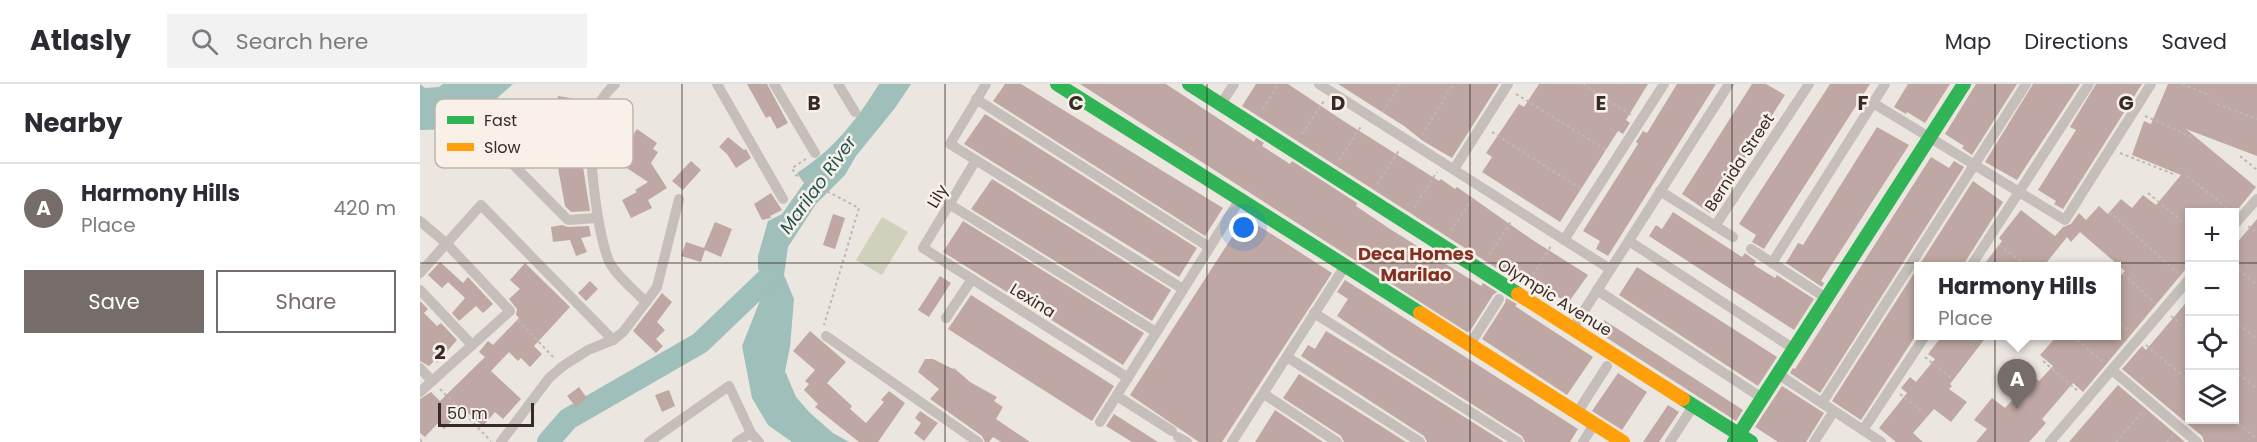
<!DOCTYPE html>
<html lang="en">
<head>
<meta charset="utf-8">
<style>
	body { margin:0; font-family:Poppins,sans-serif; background:#f2f2f3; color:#2b2b33 }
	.controls { position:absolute; right:18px; bottom:18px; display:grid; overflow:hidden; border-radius:0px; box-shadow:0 3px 9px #0003 }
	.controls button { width:54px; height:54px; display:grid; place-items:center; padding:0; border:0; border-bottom:2px solid #e1e1e2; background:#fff; color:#2b2b33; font:30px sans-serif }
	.scale { position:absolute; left:18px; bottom:15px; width:96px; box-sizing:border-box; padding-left:6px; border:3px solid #362b28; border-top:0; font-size:16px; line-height:21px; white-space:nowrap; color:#362b28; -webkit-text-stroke:4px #f9f0e8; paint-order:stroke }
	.you { position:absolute; left:824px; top:144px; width:21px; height:21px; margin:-15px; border:4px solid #fff; border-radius:50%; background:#1a73e8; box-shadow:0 0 0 9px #1a73e833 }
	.badge { display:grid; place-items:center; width:39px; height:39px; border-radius:50%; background:#766c69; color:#fff; font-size:20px; font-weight:700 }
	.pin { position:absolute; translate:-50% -50px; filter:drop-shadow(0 2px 3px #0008) }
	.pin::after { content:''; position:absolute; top:32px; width:21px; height:18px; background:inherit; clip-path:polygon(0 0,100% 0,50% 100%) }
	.popup { position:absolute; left:1494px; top:178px; width:207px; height:78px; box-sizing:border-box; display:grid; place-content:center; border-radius:0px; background:#fff; filter:drop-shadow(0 2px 4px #0005); font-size:20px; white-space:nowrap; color:#7c7c81 }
	.popup b { font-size:22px; color:#2b2b33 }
	.popup::after { content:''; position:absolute; left:50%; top:100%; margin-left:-12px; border:12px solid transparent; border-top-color:#fff }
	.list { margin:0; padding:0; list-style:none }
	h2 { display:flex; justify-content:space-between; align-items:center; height:78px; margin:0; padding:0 24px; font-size:26px }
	h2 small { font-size:20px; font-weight:400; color:#7c7c81 }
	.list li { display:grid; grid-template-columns:39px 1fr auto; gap:18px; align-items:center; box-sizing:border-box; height:90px; padding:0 24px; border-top:2px solid #e1e1e2 }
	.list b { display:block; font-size:22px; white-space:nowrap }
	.list p { margin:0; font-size:20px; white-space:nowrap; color:#7c7c81 }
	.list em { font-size:20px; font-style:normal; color:#7c7c81 }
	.actions { display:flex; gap:12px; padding:18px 24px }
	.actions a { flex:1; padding:14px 0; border:2px solid #766c69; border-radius:0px; text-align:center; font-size:21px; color:#766c69 }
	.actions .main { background:#766c69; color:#fff }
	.icon { flex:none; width:33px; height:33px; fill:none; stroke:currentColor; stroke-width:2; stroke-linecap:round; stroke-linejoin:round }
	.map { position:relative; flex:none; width:1837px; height:358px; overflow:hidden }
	header { display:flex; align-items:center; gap:36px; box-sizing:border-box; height:84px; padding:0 30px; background:#fff; border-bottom:2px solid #e1e1e2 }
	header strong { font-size:28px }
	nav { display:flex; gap:33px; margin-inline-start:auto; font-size:21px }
	.search { width:420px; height:54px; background:#f2f2f3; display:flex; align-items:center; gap:15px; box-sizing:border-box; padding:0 21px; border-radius:0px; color:#7c7c81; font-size:22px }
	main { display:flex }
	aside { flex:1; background:#fff }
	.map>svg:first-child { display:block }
</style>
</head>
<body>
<header>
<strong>Atlasly</strong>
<div class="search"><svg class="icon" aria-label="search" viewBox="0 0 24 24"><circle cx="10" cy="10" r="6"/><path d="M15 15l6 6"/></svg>Search here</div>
<nav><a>Map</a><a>Directions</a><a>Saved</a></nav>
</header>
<main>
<aside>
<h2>Nearby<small></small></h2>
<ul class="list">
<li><span class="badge">A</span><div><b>Harmony Hills</b><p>Place</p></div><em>420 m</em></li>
</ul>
<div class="actions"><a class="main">Save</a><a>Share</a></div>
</aside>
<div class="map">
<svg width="1837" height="358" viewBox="0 0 1837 358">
	<rect width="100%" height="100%" fill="#ece6e1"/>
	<polygon fill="#cfd1bc" points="462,133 488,148 462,191 436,176"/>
	<g fill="#9ebfba">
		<polygon points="0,0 5,4 19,3 23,0 93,0 51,37 32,45 0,46"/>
		<path d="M459,0H491L475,24L436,72L425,91L396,120L368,163L364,191L374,215L370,263L365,287L376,313L390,329L413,349L429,358H372L348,341L332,314L322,262L351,189L338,186V172L348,137L362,130L384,99L377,89C414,65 436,37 459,0Z"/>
	</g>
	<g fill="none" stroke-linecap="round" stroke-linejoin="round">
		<polyline stroke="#9ebfba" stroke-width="22" points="128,358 148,335 280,259 350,192"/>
	</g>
	<g fill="#bfa8a3">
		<polygon points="327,0 347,0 368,39 357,45 350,32 346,34"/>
		<polygon points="585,0 601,0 803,124 785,152 573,17"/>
		<polygon points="660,0 746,0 834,58 836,54 844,59 842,62 870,80 872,77 937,119 936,122 970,145 1061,202 1063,199 1077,208 1073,211 1050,247 1047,248"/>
		<polygon points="836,0 868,0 922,36 1019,97 1021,95 1035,105 1037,103 1111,155 1168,191 1148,219 1130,208 1125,215 822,22"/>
		<polygon points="918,0 1079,0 1032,74 1003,57 984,42"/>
		<polygon points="1119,0 1228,0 1206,36 1210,39 1203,50 1198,47 1140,138 1062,88 1072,73 1066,69 1099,20 1104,23"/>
		<polygon points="1257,0 1296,0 1188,172 1176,165 1180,157 1163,147 1218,60 1216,58 1223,47 1227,49"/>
		<polygon points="1332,0 1346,0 1365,11 1290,129 1262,110"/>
		<polygon points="1410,0 1450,0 1344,165 1332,158 1336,151 1319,140"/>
		<polygon points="1488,0 1530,0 1505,39 1487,28 1486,30 1474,23"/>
		<polygon points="1556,0 1597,0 1552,71 1542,64 1544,62 1525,50"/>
		<polygon points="1613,0 1660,0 1597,96 1565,78"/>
		<polygon points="1676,0 1722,0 1643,125 1634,120 1636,117 1618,106 1656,46 1650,43"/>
		<polygon points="1748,0 1837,0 1837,72 1766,45 1836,103 1815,129 1770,129 1770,180 1663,308 1653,299 1622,335 1626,339 1609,358 1556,358 1567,345 1554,336 1572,314 1585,324 1599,309 1580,294 1594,277 1619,297 1633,282 1620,271 1637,252 1696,252 1696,197 1705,187 1660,148 1651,158 1647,153 1623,183 1562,183 1582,157 1579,154 1601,126 1635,152 1643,143 1651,140 1659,129 1666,136 1679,122 1688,130 1701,115 1712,124 1723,111 1736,121 1761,91 1712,71 1724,37 1731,40"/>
		<polygon points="138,12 162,16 158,38 134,33"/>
		<polygon points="565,30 777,164 759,193 544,60"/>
		<polygon points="1457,43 1489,61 1401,197 1404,199 1402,203 1366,179 1378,159 1383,161"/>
		<polygon points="217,45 237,59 233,65 238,68 231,79 247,104 228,116 232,124 211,134 202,116 217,108 215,106 228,98 196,77"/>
		<polygon points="308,53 324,66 326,65 331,74 316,84 307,70 299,63"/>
		<polygon points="159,58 170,127 151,128 145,122 136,73 147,72 145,59"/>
		<polygon points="1511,73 1529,84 1534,77 1544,83 1400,309 1370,289 1373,284 1375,285"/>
		<polygon points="271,77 281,86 263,106 252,97"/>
		<polygon points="572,95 751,206 732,237 551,125"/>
		<polygon points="1553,97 1583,118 1542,183 1498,183"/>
		<polygon points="351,109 362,126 350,132 351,134 342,136 334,120"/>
		<polygon points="1253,128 1322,173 1325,169 1336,177 1334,181 1355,194 1357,191 1394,215 1374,246 1229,152 1236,141 1242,145"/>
		<polygon points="413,130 425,134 415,165 403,161"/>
		<polygon points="825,133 912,189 802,358 779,358 710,311"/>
		<polygon points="1837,135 1837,358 1784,358 1782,352 1702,285 1722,262 1726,266 1770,214 1770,336 1815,336 1815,161"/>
		<polygon points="543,137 724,249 703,281 523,168"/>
		<polygon points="295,138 312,145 301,173 285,166 281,178 261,172 266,158 284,164"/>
		<polygon points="142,141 148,143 169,142 171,152 161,154 167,168 156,172 150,156 133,158 131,143"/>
		<polygon points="20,178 43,199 48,193 73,220 63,229 56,222 39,237 32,229 45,214 28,198 22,204 8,191"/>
		<polygon points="105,179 150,223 114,262 122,270 110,283 101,274 98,277 89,268 71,287 101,315 83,335 75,328 63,342 43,325 24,345 18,339 5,353 0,349 0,315 11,308 20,317 65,273 59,268 68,257 73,261 99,234 96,231 97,225 89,215 100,205 90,196"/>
		<polygon points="1217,183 1357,273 1338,302 1199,211"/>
		<polygon points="1498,183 1498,248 1441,336 1412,317"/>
		<polygon points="520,192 531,199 509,233 498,226"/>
		<polygon points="925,196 1158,345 1150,358 1105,358 1102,352 970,268 917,232 928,215 917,208"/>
		<polygon points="170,197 178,205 166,217 158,209"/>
		<polygon points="242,209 252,218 237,238 245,246 236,255 243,262 236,269 213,247"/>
		<polygon points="551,211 694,302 672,337 528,245"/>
		<polygon points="1086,214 1097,220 1095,222 1173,273 1147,311 1062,255 1085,219"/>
		<polygon points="0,217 8,225 4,229 17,242 21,239 37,256 17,279 15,276 9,282 0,277"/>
		<polygon points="1184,236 1323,326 1316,337 1176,247"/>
		<polygon points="390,247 426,278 407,299 432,322 430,325 446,339 464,318 461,316 469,307 485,319 458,358 439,358 395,323 398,320 384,306 389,300 385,297 395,286 373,267"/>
		<polygon points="906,247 962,281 1084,358 1007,358 1004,352 881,272 888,261 895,265"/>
		<polygon points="1522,252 1567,252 1530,300 1532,302 1529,305 1547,318 1531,338 1514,325 1493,349 1503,358 1476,358 1459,344 1487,309 1481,304 1490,293 1496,298 1515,275 1508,270"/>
		<polygon points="505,275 513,275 533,285 534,284 550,298 577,313 574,317 583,323 576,335 610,358 581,358 573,353 569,358 565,358 562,352 510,315 519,305 498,288"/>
		<polygon points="1198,289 1227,308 1202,346 1172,327"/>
		<polygon points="879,290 986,358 924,358 921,352 863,314"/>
		<polygon points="1698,301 1765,358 1649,358"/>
		<polygon points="1362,302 1404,329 1386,358 1358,358 1335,343"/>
		<polygon points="159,303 167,314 156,323 147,312"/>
		<polygon points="249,306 255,322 242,328 235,311"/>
		<polygon points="1248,321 1259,328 1239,358 1223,358"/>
		<polygon points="855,326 903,358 835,358"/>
		<polygon points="500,327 518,339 504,357 494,349 501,339 495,334"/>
		<polygon points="694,330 738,358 712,358 686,342"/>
	</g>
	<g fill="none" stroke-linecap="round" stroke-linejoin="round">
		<g stroke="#beb7b3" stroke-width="2" stroke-dasharray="3 3" stroke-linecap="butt">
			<polyline points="1163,0 1211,31"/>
			<polyline points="1762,0 1791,12"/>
			<polyline points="1096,10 1188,67"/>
			<polyline points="1797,20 1837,35"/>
			<polyline points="843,25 859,0"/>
			<polyline points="963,28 980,0"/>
			<polyline points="1725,32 1772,53"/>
			<polyline points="1072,48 1163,106"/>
			<polyline points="882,50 904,17"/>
			<polyline points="1002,51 1033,0"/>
			<polyline points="1700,69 1756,91"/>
			<polyline points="1820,72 1837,86"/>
			<polyline points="386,75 372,84 376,91 439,124 404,241"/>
			<polyline points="919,76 942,41"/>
			<polyline points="1767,92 1812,128"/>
			<polyline points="957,100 980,65"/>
			<polyline points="1728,109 1770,144"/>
			<polyline points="994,124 1017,88"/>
			<polyline points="1689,128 1758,189"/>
			<polyline points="1828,142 1837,149"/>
			<polyline points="1031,147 1054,112"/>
			<polyline points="1579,161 1608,182"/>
			<polyline points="1069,171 1092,136"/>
			<polyline points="1814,182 1837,201"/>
			<polyline points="1703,190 1735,219"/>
			<polyline points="1110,196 1131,162"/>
			<polyline points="1751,232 1770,248"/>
			<polyline points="98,236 135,275"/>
			<polyline points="1696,236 1710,248"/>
			<polyline points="1814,236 1837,255"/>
			<polyline points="1549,252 1560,260"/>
			<polyline points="1653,252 1684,279"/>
			<polyline points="1726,261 1770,298"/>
			<polyline points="1505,273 1531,294"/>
			<polyline points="1623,277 1659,308"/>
			<polyline points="1814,286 1837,305"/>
			<polyline points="20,305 71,357"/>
			<polyline points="1480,310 1504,329"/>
			<polyline points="1814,336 1837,355"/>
			<polyline points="0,355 2,358"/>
			<polyline points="1696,358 1724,326"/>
			<polyline points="1747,358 1753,351"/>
		</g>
		<g stroke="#c5beba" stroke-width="10">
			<path d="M195,0C185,9 177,22 173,35C166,59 178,159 191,181C200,195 214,206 226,218"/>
			<polyline points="297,0 363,115"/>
			<polyline points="354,0 395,69"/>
			<polyline points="418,0 435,28"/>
			<polyline points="566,0 530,60 763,205"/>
			<polyline points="899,0 1190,185"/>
			<polyline points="556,15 789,163"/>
			<polyline points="1453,19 1645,136 1731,0"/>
			<polyline points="801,20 814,0"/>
			<polyline points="103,29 143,52 170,50"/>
			<polyline points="66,53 148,136 177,134"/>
			<polyline points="556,76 503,164 708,294"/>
			<polyline points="1034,85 1088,0"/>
			<polyline points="1240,107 1313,153"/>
			<polyline points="529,120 736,248"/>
			<polyline points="0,137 27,160 90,227 0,308"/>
			<polyline points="1814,141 1837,115"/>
			<polyline points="1295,142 1389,0"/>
			<polyline points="1144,156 1244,0"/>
			<polyline points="1209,157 1374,265"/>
			<polyline points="1331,165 1406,214"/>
			<polyline points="1352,179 1465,0"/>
			<polyline points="1551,182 1669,0"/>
			<polyline points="0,189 61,121 193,256"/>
			<polyline points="0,206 52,261"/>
			<polyline points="1177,206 1342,314"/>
			<polyline points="894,229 1098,358"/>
			<polyline points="526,234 552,195"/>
			<polyline points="1153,244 1309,0"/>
			<polyline points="406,252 558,358"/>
			<polyline points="1049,262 1079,215"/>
			<polyline points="867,273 1000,358"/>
			<polyline points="0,284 12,297"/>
			<polyline points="1692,286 1777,358"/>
			<polyline points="1358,290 1461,358"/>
			<polyline points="844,310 917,358"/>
			<polyline points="697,312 752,347"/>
			<polyline points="1402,319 1606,0"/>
			<polyline points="1157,329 1187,282"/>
			<polyline points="680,338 820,115"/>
			<polyline points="1443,346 1505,252"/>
			<polyline points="758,353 767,358"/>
			<polyline points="81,358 129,294 143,282 168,266 193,256 203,248 226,218 237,203 259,115"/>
			<polyline points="229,358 309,302 331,349 339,358"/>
			<polyline points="317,358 331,349"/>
			<polyline points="812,358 925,182"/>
			<polyline points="1163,358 1174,340"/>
			<polyline points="1250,358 1274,321"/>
			<polyline points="1394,358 1414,327"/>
			<polyline points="1630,358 1770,194"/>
		</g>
		<g stroke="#30b455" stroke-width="14">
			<polyline points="637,0 1000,229"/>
			<polyline points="769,0 1098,210"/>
			<polyline points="1263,315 1331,358"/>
			<polyline points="1314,358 1544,0"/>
		</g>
		<g stroke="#ff9f0a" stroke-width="14">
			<polyline points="1098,210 1263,315"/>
			<polyline points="1000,229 1203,358"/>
		</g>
	</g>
	<path fill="none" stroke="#362b28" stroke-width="1.5" stroke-opacity="0.55" d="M262,0V358M525,0V358M787,0V358M1050,0V358M1312,0V358M1575,0V358M0,179H1770M1814,179H1837"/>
	<g text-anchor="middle" stroke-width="5" stroke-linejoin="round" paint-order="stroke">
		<g font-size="16" fill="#362b28" stroke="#f9f0e8">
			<text transform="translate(1319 78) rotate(-57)" y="6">Bernida Street</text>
			<text transform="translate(517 112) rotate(-59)" y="6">Lily</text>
			<text transform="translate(1135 213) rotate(32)" y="6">Olympic Avenue</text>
			<text transform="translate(613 216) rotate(32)" y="6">Lexina</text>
		</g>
		<g font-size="18" font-style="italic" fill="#1f5654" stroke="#f9f0e8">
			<text transform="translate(398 101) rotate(-54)" y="6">Marilao River</text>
		</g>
		<g font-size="18" font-weight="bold" fill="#833024" stroke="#f9f0e8">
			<text x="996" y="176">Deca Homes<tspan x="996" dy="21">Marilao</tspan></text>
		</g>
	</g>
	<rect x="15" y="15" width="198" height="69" rx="9" fill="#f9f0e8" stroke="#beb5ae" stroke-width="1.5"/>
	<rect x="27" y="32" width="27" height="8" fill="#30b455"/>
	<rect x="27" y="59" width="27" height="8" fill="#ff9f0a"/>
	<g font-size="16" fill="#362b28">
		<text x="64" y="42">Fast</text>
		<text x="64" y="69">Slow</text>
	</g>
	<g font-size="20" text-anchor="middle" font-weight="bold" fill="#362b28" stroke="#f9f0e8" stroke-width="5" stroke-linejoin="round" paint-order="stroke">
		<text x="394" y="26">B</text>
		<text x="656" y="26">C</text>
		<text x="918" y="26">D</text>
		<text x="1181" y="26">E</text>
		<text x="1443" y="26">F</text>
		<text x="1706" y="26">G</text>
		<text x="20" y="275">2</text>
	</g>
</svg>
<div class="controls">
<button>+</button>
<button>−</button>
<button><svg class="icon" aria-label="locate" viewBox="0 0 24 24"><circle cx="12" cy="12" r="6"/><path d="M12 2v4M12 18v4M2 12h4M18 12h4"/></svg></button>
<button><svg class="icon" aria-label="layers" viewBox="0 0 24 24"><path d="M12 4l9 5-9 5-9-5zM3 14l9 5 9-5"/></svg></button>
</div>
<div class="scale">50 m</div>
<div class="you"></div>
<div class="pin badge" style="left:1597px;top:325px">A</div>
<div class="popup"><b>Harmony Hills</b>Place</div>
</div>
</main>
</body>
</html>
